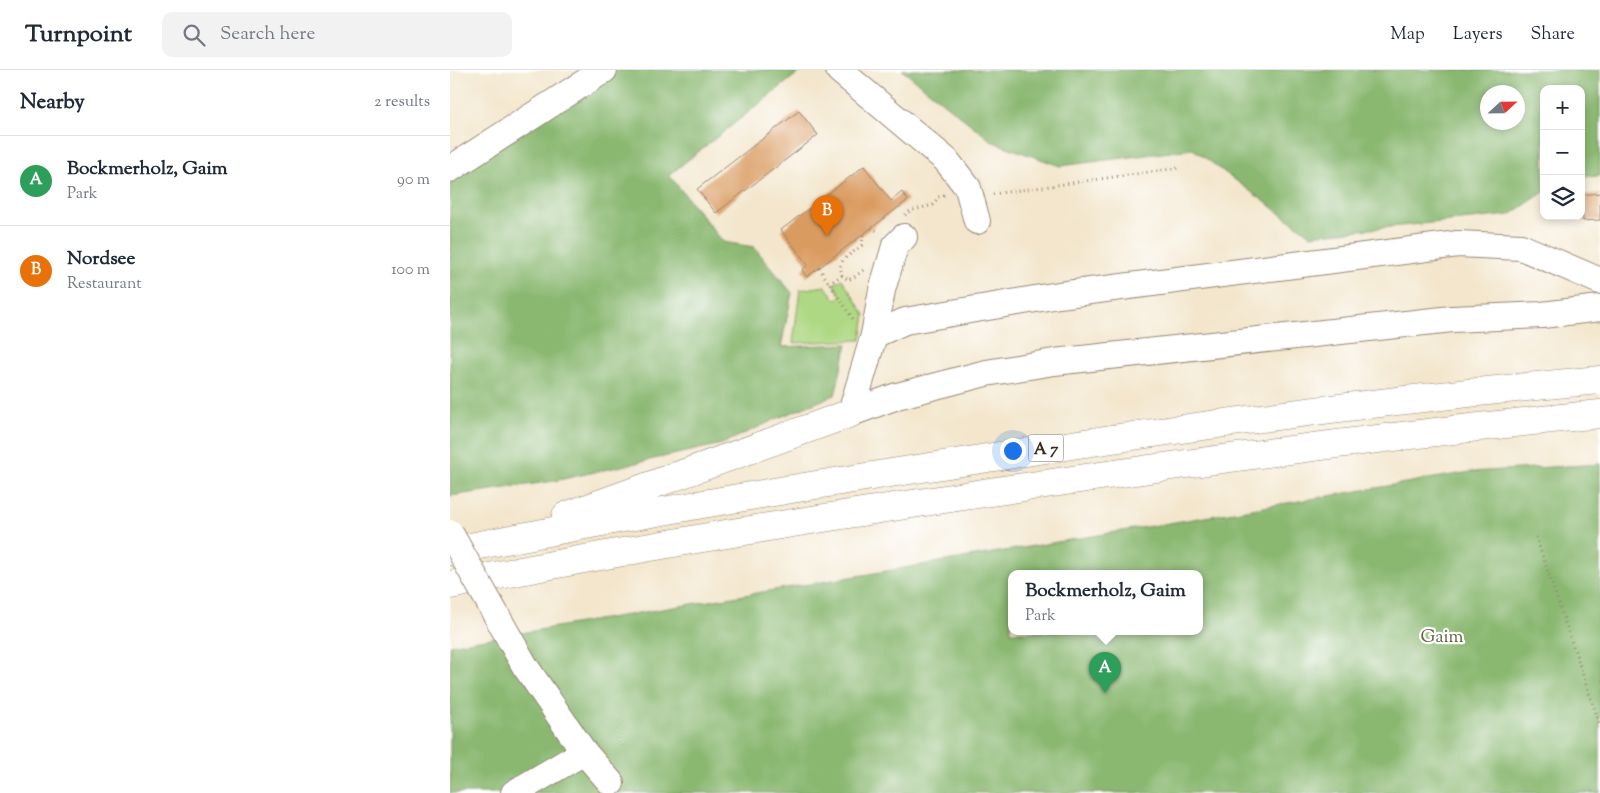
<!DOCTYPE html>
<html lang="en">
<head>
<meta charset="utf-8">
<style>
	body { margin:0; font-family:"Sorts Mill Goudy",serif; background:#f2f2f3; color:#1f2937 }
	.controls { position:absolute; right:15px; top:15px; display:grid; overflow:hidden; border-radius:10px; box-shadow:0 2px 8px #0003 }
	.controls button { width:45px; height:45px; display:grid; place-items:center; padding:0; border:0; border-bottom:1px solid #e0e1e3; background:#fff; color:#1f2937; font:25px sans-serif }
	.compass { position:absolute; left:1030px; top:15px; width:45px; height:45px; border-radius:50%; background:#fff; box-shadow:0 2px 8px #0003; rotate:68deg }
	.you { position:absolute; left:562px; top:380px; width:18px; height:18px; margin:-12px; border:4px solid #fff; border-radius:50%; background:#1a73e8; box-shadow:0 0 0 8px #1a73e833 }
	.badge { display:grid; place-items:center; width:32px; height:32px; border-radius:50%; background:#c8321e; color:#fff; font-size:16px; font-weight:700 }
	.pin { position:absolute; translate:-50% -41px; filter:drop-shadow(0 1px 2px #0008) }
	.pin::after { content:''; position:absolute; top:26px; width:18px; height:15px; background:inherit; clip-path:polygon(0 0,100% 0,50% 100%) }
	.popup { position:absolute; left:558px; top:500px; width:195px; height:65px; box-sizing:border-box; display:grid; place-content:center; border-radius:10px; background:#fff; filter:drop-shadow(0 1px 4px #0005); font-size:16px; white-space:nowrap; color:#747a83 }
	.popup b { font-size:19px; color:#1f2937 }
	.popup::after { content:''; position:absolute; left:50%; top:100%; margin-left:-10px; border:10px solid transparent; border-top-color:#fff }
	.list { margin:0; padding:0; list-style:none }
	h2 { display:flex; justify-content:space-between; align-items:center; height:65px; margin:0; padding:0 20px; font-size:21px }
	h2 small { font-size:16px; font-weight:400; color:#747a83 }
	.list li { display:grid; grid-template-columns:32px 1fr auto; gap:15px; align-items:center; box-sizing:border-box; height:90px; padding:0 20px; border-top:1px solid #e0e1e3 }
	.list b { display:block; font-size:19px; white-space:nowrap }
	.list p { margin:0; font-size:16px; white-space:nowrap; color:#747a83 }
	.list em { font-size:16px; font-style:normal; color:#747a83 }
	.icon { flex:none; width:28px; height:28px; fill:none; stroke:currentColor; stroke-width:2; stroke-linecap:round; stroke-linejoin:round }
	.map { position:relative; flex:none; width:1150px; height:723px; overflow:hidden }
	header { display:flex; align-items:center; gap:30px; box-sizing:border-box; height:70px; padding:0 25px; background:#fff; border-bottom:1px solid #e0e1e3 }
	header strong { font-size:24px }
	nav { display:flex; gap:28px; margin-inline-start:auto; font-size:18px }
	.search { width:350px; height:45px; background:#f2f2f3; display:flex; align-items:center; gap:12px; box-sizing:border-box; padding:0 18px; border-radius:10px; color:#747a83; font-size:19px }
	main { display:flex }
	aside { flex:1; background:#fff }
	.map>svg:first-child { display:block }
</style>
</head>
<body>
<header>
<strong>Turnpoint</strong>
<div class="search"><svg class="icon" aria-label="search" viewBox="0 0 24 24"><circle cx="10" cy="10" r="6"/><path d="M15 15l6 6"/></svg>Search here</div>
<nav><a>Map</a><a>Layers</a><a>Share</a></nav>
</header>
<main>
<aside>
<h2>Nearby<small>2 results</small></h2>
<ul class="list">
<li><span class="badge" style="background:#2e9e5b">A</span><div><b>Bockmerholz, Gaim</b><p>Park</p></div><em>90 m</em></li>
<li><span class="badge" style="background:#e8710a">B</span><div><b>Nordsee</b><p>Restaurant</p></div><em>100 m</em></li>
</ul>
</aside>
<div class="map">
<svg width="1150" height="723" viewBox="0 0 1150 723">
	<rect width="100%" height="100%" fill="#fff"/>
	<filter id="ink" filterUnits="userSpaceOnUse"><feTurbulence type="fractalNoise" baseFrequency=".02" numOctaves="2"/><feDisplacementMap in="SourceGraphic" scale="10" xChannelSelector="R" yChannelSelector="G"/><feConvolveMatrix kernelMatrix="1 2 1 2 8 2 1 2 1" color-interpolation-filters="sRGB"/></filter>
	<filter id="wash" filterUnits="userSpaceOnUse"><feTurbulence type="fractalNoise" baseFrequency=".0096" numOctaves="4" result="noise"/><feDisplacementMap in="SourceGraphic" scale="20" xChannelSelector="R" yChannelSelector="G"/><feGaussianBlur stdDeviation="1.12" result="paint"/><feColorMatrix in="noise" values="0 0 0 0 0 0 0 0 0 0 0 0 0 0 0 0 0 1.4 0 .05"/><feComposite in="paint" operator="in"/></filter>
	<g filter="url(#wash)">
		<rect width="100%" height="100%" fill="#f3e6cc"/>
		<polygon fill="#aed883" stroke="#748150" points="392,209 415,245 411,270 343,273 350,220 375,216 386,230 391,226 384,214"/>
		<g fill="#8ab871" stroke="#627148" fill-rule="evenodd">
			<polygon points="145,0 352,0 219,105 273,172 304,177 342,223 331,277 397,274 385,325 328,348 272,374 104,411 0,426 0,93"/>
			<path d="M452,0H1150V106L1131,107V19H1094V122L1060,145L860,165L743,79L610,96L543,72ZM1038,22H1068V52H1038Z"/>
			<path d="M1150,394V723H0V575L1020,402ZM561,504H749V562H561Z"/>
		</g>
		<g id="blocks">
			<g fill="#da9b60">
				<polygon points="349,41 368,65 266,143 247,119"/>
				<polygon points="414,96 441,131 452,122 458,130 357,207 352,200 358,195 331,160"/>
				<polygon points="1150,123 1150,150 1133,151 1131,125"/>
			</g>
		</g>
	</g>
	<g filter="url(#ink)">
		<use href="#blocks" fill-opacity="0" stroke="#978875" stroke-width="1"/>
		<g fill="none" stroke-linecap="round" stroke-linejoin="round">
			<defs>
				<g id="minor">
					<polyline points="389,0 496,90 518,118 527,151"/>
					<polyline points="0,99 154,0"/>
					<polyline points="424,265 432,220 445,176 454,167"/>
					<polyline points="401,343 424,265 455,251 609,225 1008,174 1071,177 1150,211"/>
					<polyline points="401,343 447,326 536,303 604,292 1002,249 1092,245 1150,238"/>
					<polyline points="75,596 134,682 161,713"/>
					<polyline points="64,723 134,682"/>
				</g>
				<g id="highway">
					<polyline points="116,446 401,343"/>
					<path d="M0,481C170,447 341,418 512,392C724,358 937,329 1150,310"/>
					<path d="M0,515C166,481 333,454 501,428C717,395 933,366 1150,344"/>
				</g>
			</defs>
			<use href="#minor" stroke="#978875" stroke-width="28"/>
			<use href="#highway" stroke="#978875" stroke-width="29"/>
			<g stroke="#978875" stroke-width="3" stroke-dasharray="1 4" stroke-linecap="butt">
				<polyline points="543,124 728,98"/>
				<polyline points="455,145 460,141 483,135 488,127 497,124"/>
				<polyline points="421,158 430,162"/>
				<polyline points="413,165 412,175 393,190 390,197 392,205 398,210 404,207 415,199"/>
				<polyline points="369,198 405,252"/>
				<polyline points="379,214 392,205"/>
				<polyline points="1086,467 1150,655"/>
			</g>
			<use href="#minor" stroke="#fff" stroke-width="26"/>
			<use href="#highway" stroke="#fff" stroke-width="28"/>
			<defs>
				<polyline id="minor-bridge" points="0,463 75,596"/>
			</defs>
			<use href="#minor-bridge" stroke="#978875" stroke-width="28" stroke-linecap="butt"/>
			<use href="#minor-bridge" stroke="#fff" stroke-width="26"/>
		</g>
	</g>
	<g text-anchor="middle" stroke-width="4.5" stroke-linejoin="round" paint-order="stroke">
		<rect fill="#fff" stroke="#766a62" stroke-width="1" x="578.5" y="364.5" width="35" height="27" rx="4"/>
		<g font-size="16" font-weight="bold" fill="#3b2a1e">
			<text x="596" y="384">A 7</text>
		</g>
		<g font-size="18" fill="#5e5e3c" stroke="#fff">
			<text x="992" y="572">Gaim</text>
		</g>
	</g>
</svg>
<div class="controls">
<button>+</button>
<button>−</button>
<button><svg class="icon" aria-label="layers" viewBox="0 0 24 24"><path d="M12 4l9 5-9 5-9-5zM3 14l9 5 9-5"/></svg></button>
</div>
<svg class="compass" viewBox="-18 -18 36 36"><path d="M0-13l5 13h-10z" fill="#e53935"/><path d="M0 13l5-13h-10z" fill="#747a83"/></svg>
<div class="you"></div>
<div class="pin badge" style="left:655px;top:623px;background:#2e9e5b">A</div>
<div class="popup"><b>Bockmerholz, Gaim</b>Park</div>
<div class="pin badge" style="left:377px;top:166px;background:#e8710a">B</div>
</div>
</main>
</body>
</html>
